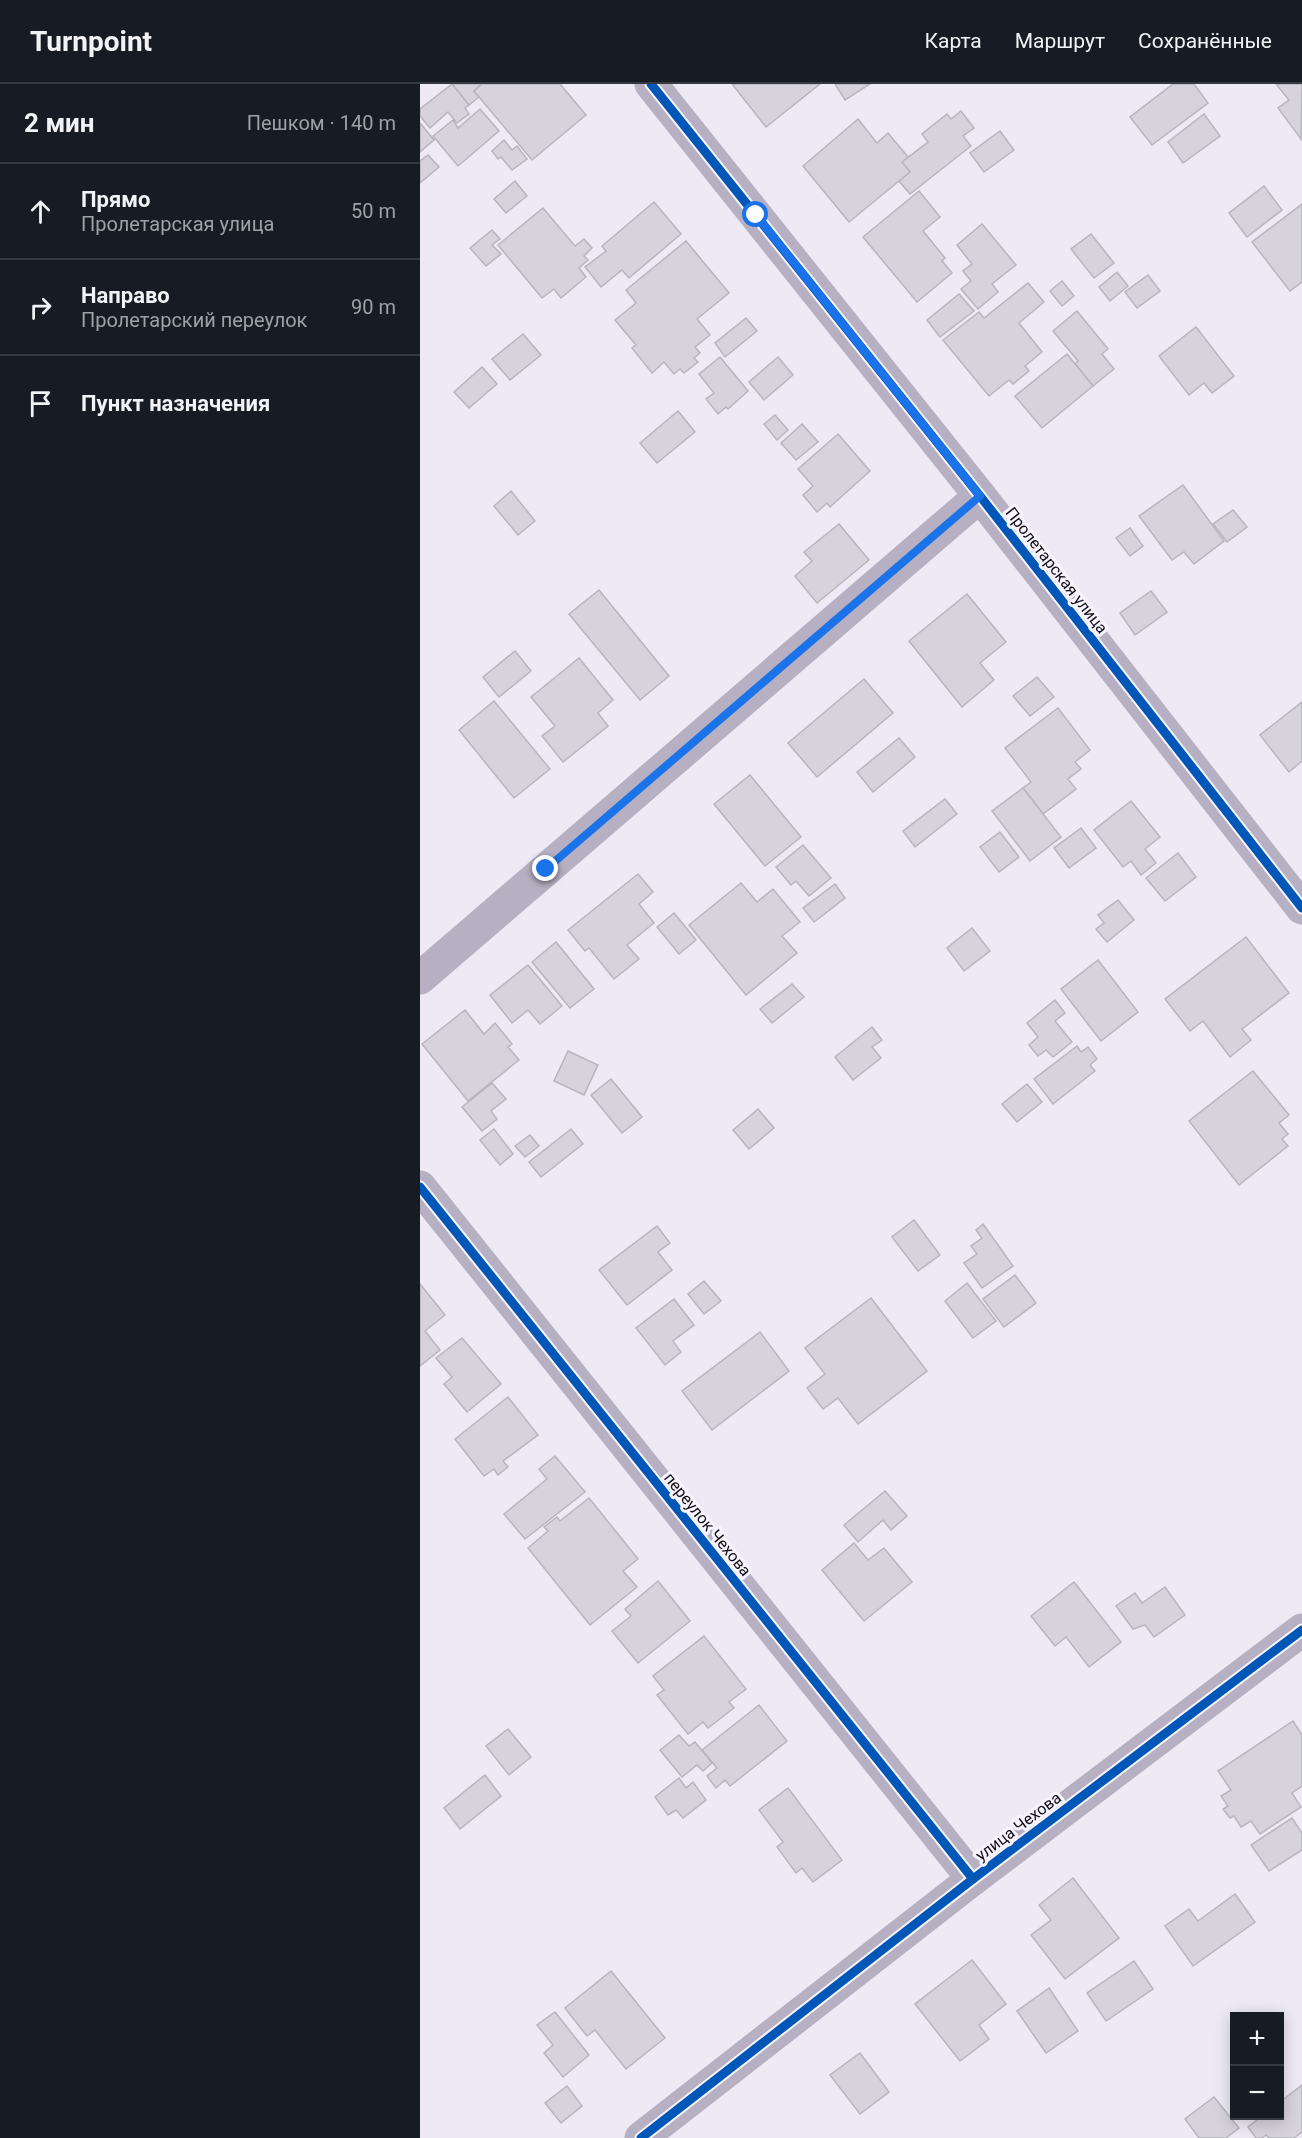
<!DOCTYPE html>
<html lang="ru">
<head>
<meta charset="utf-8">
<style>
	body { margin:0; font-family:Roboto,sans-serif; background:#242831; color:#f1f3f6 }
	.controls { position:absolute; right:18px; bottom:18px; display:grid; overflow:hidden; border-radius:0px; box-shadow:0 3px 15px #0003 }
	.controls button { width:54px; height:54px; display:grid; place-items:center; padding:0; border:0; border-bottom:2px solid #363941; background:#171b24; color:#f1f3f6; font:30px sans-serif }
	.stop { position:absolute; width:18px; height:18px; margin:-14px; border:4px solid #1a73e8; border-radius:50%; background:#fff }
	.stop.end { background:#1a73e8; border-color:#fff; box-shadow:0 2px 6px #0008 }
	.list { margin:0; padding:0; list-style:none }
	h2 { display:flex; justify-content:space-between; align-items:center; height:78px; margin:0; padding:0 24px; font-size:26px }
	h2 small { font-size:20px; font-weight:400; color:#9ea1a6 }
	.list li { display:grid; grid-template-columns:39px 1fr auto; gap:18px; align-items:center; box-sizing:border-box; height:96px; padding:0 24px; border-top:2px solid #363941 }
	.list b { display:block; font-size:22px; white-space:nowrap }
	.list p { margin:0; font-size:20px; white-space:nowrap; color:#9ea1a6 }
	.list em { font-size:20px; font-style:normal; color:#9ea1a6 }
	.icon { flex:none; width:33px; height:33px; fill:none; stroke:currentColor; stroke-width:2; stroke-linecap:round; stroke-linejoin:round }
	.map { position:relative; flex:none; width:882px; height:2054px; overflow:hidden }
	header { display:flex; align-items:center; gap:36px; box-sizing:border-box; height:84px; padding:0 30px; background:#171b24; border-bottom:2px solid #363941 }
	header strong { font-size:28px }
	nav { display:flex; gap:33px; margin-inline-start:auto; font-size:21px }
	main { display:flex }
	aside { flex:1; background:#171b24 }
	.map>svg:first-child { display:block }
</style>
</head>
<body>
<header>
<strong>Turnpoint</strong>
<nav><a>Карта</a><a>Маршрут</a><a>Сохранённые</a></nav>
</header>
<main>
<aside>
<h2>2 мин<small>Пешком · 140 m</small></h2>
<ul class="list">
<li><svg class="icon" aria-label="ahead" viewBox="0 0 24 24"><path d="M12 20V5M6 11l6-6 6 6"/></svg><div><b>Прямо</b><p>Пролетарская улица</p></div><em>50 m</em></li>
<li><svg class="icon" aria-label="right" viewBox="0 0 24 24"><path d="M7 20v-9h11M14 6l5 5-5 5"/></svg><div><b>Направо</b><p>Пролетарский переулок</p></div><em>90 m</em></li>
<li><svg class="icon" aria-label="arrive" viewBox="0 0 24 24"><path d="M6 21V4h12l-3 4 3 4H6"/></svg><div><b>Пункт назначения</b></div></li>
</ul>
</aside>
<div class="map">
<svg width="882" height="2054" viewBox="0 0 882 2054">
	<rect width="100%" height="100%" fill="#edeaf5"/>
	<g fill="#d6d3dc" stroke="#b7b5bd" stroke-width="1.5">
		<polygon points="32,0 62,0 54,7 59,13 49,21"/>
		<polygon points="32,0 49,21 45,24 49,30 37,39 28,28 10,44 0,32 0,25"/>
		<polygon points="62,0 140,0 166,31 112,76 54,7"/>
		<polygon points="312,0 400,0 346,43"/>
		<polygon points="415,0 450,0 425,16"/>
		<polygon points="753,0 774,0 788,19 732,61 710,33"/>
		<polygon points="856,0 882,0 881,55 858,24 869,16"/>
		<polygon points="60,25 79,47 38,82 13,52 33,36 38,44"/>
		<polygon points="541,27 554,44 543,52 551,62 490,110 479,97 490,88 482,78 508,58 502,50 527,30 531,35"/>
		<polygon points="784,30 800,52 763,79 748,58"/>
		<polygon points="438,35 457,59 468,49 488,73 482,78 490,88 429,138 383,82"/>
		<polygon points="0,39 14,56 0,68"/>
		<polygon points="580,47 594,66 564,88 550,69"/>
		<polygon points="84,56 92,66 97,62 107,75 92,86 81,73 78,75 72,67"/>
		<polygon points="8,71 19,83 0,99 0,77"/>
		<polygon points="95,97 107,112 86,129 74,115"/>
		<polygon points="844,102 862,126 827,153 809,129"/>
		<polygon points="499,107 520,133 503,147 525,174 522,177 532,189 497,218 443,153"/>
		<polygon points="234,118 261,150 209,194 202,186 181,203 165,183 186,167 182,162"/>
		<polygon points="882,120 882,198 870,207 832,158"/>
		<polygon points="123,124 155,162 164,155 172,164 164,172 168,176 159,184 166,193 141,214 134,205 122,214 78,161"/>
		<polygon points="562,140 596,181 572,200 578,208 558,225 541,205 551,197 543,187 552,180 537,161"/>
		<polygon points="72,146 80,155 72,161 81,170 66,182 50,164"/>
		<polygon points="671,150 694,179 674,194 651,165"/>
		<polygon points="266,157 309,209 277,235 290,251 275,263 280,269 274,274 278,278 264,289 260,285 254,290 244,278 232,289 212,264 216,261 195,236 216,219 206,206"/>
		<polygon points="697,188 708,202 690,217 679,203"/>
		<polygon points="728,191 740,207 717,224 705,208"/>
		<polygon points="642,197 654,212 642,222 630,207"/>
		<polygon points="608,199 624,218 599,239 622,268 605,282 609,287 593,300 589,296 569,312 523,256 559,228 564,234"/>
		<polygon points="539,210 554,227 520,253 507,236"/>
		<polygon points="657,227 688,265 682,270 694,285 673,302 655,280 658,277 633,247"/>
		<polygon points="326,234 337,247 305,273 295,259"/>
		<polygon points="776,243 814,292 792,309 784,299 769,311 739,272"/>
		<polygon points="103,250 121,271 90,296 72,275"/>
		<polygon points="647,270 673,302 622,344 595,312"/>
		<polygon points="300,273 328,307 308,325 306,323 298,330 286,315 294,309 279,290"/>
		<polygon points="358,273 373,291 344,316 329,298"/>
		<polygon points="62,283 77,300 49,324 34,308"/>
		<polygon points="258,327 275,348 237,379 220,359"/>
		<polygon points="355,331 368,346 357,356 344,340"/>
		<polygon points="382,340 398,358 376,376 361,359"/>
		<polygon points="418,350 450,387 410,423 407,419 397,428 383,411 393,402 378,385"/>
		<polygon points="763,401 804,457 774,480 764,468 752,476 719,432"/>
		<polygon points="91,407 115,437 98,451 74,422"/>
		<polygon points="813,426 827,443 807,458 793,440"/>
		<polygon points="419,440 449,476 397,519 375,492 392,477 384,468"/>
		<polygon points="710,444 723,462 710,472 696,454"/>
		<polygon points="179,506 249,592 220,616 149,530"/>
		<polygon points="731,507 747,528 715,551 700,529"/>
		<polygon points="547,510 586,558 560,579 574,596 542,623 489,557"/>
		<polygon points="95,567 111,587 79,613 63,593"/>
		<polygon points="159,574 193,616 178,629 188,642 143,678 122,652 135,642 111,613"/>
		<polygon points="617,593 634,613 610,632 593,612"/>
		<polygon points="444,595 473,629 397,693 368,659"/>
		<polygon points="74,617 130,685 94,714 39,646"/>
		<polygon points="882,618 882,677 869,688 840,651"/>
		<polygon points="638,624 670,666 655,678 661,685 648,695 656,705 623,730 603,704 611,698 585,664"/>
		<polygon points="479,654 495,673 453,708 437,688"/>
		<polygon points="330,691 381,753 345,782 294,720"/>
		<polygon points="603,704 641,753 610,777 572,727"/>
		<polygon points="525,715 537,730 495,763 483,747"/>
		<polygon points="711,717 740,753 725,765 736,779 721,791 711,777 703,783 674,746"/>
		<polygon points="661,744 676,764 649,784 634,764"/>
		<polygon points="580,748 599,773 579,788 560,763"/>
		<polygon points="383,761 411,794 389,812 376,797 371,801 356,783"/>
		<polygon points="758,769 776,793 745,817 726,794"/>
		<polygon points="218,790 233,808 219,820 234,839 207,861 219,875 194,895 169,864 165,867 148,846"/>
		<polygon points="321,799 337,818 353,805 380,838 362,852 377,869 326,911 269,841"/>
		<polygon points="415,800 425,814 394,838 383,824"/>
		<polygon points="698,816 714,836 687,858 676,845 684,839 678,831"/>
		<polygon points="254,829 276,856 259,870 237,843"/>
		<polygon points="552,844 570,867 544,887 527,864"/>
		<polygon points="826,853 869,909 822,945 831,956 810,973 783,937 770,947 745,915"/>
		<polygon points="136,858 174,905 150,924 112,878"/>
		<polygon points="678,876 718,928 681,957 641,905"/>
		<polygon points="108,881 142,922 120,940 108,926 92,939 70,911"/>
		<polygon points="372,900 384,913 352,939 340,925"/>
		<polygon points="635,916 645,929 635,937 652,958 633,973 626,966 618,972 609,961 618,953 607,939"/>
		<polygon points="45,926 64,950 75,939 92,960 88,963 99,976 48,1017 2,960"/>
		<polygon points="452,943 462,956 452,963 461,974 433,996 415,973"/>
		<polygon points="657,962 661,968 668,963 677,975 670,981 675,987 633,1020 614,995"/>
		<polygon points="148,967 178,981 164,1011 134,997"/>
		<polygon points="833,987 869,1031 859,1039 868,1050 862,1055 868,1062 819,1101 769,1037"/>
		<polygon points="191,995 222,1033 202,1049 171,1011"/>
		<polygon points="72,999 86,1015 71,1027 77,1035 62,1047 42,1023"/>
		<polygon points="607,1000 622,1018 597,1038 582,1020"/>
		<polygon points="338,1025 354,1044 329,1065 313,1046"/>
		<polygon points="74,1045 93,1070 80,1081 60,1056"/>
		<polygon points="151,1045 163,1060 121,1093 109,1078"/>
		<polygon points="110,1051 119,1062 105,1073 95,1062"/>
		<polygon points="494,1136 520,1171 498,1187 472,1153"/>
		<polygon points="563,1140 593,1182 562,1204 544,1179 557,1170 551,1162 562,1154 556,1146"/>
		<polygon points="237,1142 250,1159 238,1168 252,1186 207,1221 179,1186"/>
		<polygon points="595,1191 616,1219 584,1243 563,1215"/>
		<polygon points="284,1197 301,1217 284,1230 268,1210"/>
		<polygon points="547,1199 576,1237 553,1254 525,1217"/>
		<polygon points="0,1200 25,1231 5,1247 20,1266 0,1282"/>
		<polygon points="451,1214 507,1287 438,1340 418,1314 403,1325 387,1304 405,1290 385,1264"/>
		<polygon points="254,1215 274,1241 253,1257 261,1268 245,1281 216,1244"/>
		<polygon points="340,1248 369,1287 292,1346 262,1307"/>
		<polygon points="42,1254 81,1300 47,1328 24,1300 32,1293 16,1274"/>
		<polygon points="88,1313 118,1351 83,1377 88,1383 78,1391 74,1385 64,1392 35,1355"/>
		<polygon points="135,1372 165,1408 105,1455 84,1430 127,1395 119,1385"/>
		<polygon points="465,1407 487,1432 471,1446 463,1436 438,1458 424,1441"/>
		<polygon points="169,1414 218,1475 203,1487 217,1503 170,1541 108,1464 128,1447 124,1443 137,1433 140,1437"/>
		<polygon points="434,1459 448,1476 464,1464 492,1498 444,1537 402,1486"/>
		<polygon points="238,1497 270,1537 218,1579 192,1547 211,1532 205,1525"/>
		<polygon points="654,1498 701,1558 669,1583 646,1553 635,1562 611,1532"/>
		<polygon points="745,1503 765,1531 734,1553 725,1541 713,1545 696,1522 715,1509 722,1519"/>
		<polygon points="284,1552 326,1605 309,1618 314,1624 288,1644 283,1638 268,1650 237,1611 244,1606 233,1592"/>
		<polygon points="339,1621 367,1657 310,1702 305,1696 296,1704 287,1692 297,1684 282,1666"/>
		<polygon points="873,1637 882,1651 882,1702 872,1709 881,1723 840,1750 831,1737 821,1743 814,1732 810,1734 803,1725 808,1722 801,1712 811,1706 798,1687"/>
		<polygon points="88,1645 111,1673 89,1691 66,1662"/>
		<polygon points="259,1651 269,1662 275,1658 292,1679 283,1687 277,1681 262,1693 240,1666"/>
		<polygon points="65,1691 81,1712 40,1745 24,1724"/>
		<polygon points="259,1694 266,1704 273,1698 286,1716 263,1734 256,1726 248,1731 235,1713"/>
		<polygon points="368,1704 422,1776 393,1798 382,1784 376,1789 357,1763 363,1758 339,1726"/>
		<polygon points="872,1734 882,1749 882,1766 849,1787 831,1761"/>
		<polygon points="653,1794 699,1854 645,1895 611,1851 631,1836 619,1821"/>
		<polygon points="815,1810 835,1838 773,1882 745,1842 769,1825 778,1837"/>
		<polygon points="552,1876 586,1920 559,1941 569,1955 540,1977 495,1920"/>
		<polygon points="714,1877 733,1905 686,1937 667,1909"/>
		<polygon points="191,1887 245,1954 206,1985 175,1946 167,1952 145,1924"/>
		<polygon points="629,1904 658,1947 626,1969 597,1927"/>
		<polygon points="135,1928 169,1971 143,1993 124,1969 133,1961 117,1941"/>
		<polygon points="440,1969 469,2008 440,2030 410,1991"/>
		<polygon points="882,2001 882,2048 874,2054 849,2054 846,2051 842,2054 836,2054 828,2043 842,2032 860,2032 860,2018"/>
		<polygon points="147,2002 162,2022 141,2039 125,2019"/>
		<polygon points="794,2013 819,2044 806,2054 779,2054 765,2035"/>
	</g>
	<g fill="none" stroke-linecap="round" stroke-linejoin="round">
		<g stroke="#b7b0c3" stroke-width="33">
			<polyline points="231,0 560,412 882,824"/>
			<polyline points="0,894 560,412"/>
			<polyline points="0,1103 553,1795"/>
			<polyline points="221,2054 553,1795 882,1546"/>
		</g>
		<defs>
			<g id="cycleway">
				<polyline points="231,0 560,412 882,824"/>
				<polyline points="0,1103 553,1795"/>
				<polyline points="221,2054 553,1795 882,1546"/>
			</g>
		</defs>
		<use href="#cycleway" stroke="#f7f4fd" stroke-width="13"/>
		<use href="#cycleway" stroke="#0057b8" stroke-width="9"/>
	</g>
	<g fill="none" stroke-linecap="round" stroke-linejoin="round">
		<polyline stroke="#1a73e8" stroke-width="8" points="126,785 560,412 336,131"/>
	</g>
	<g text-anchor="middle" stroke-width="6" stroke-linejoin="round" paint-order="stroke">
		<g font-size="16" fill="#0f0d13" stroke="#f7f4fd">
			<text transform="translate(637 486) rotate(52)" y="6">Пролетарская улица</text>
			<text transform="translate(288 1440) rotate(51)" y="6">переулок Чехова</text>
			<text transform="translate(598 1742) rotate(-37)" y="6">улица Чехова</text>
		</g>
	</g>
</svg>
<div class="controls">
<button>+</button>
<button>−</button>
</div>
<div class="stop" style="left:336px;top:131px"></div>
<div class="stop end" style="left:126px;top:785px"></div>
</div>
</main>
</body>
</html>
